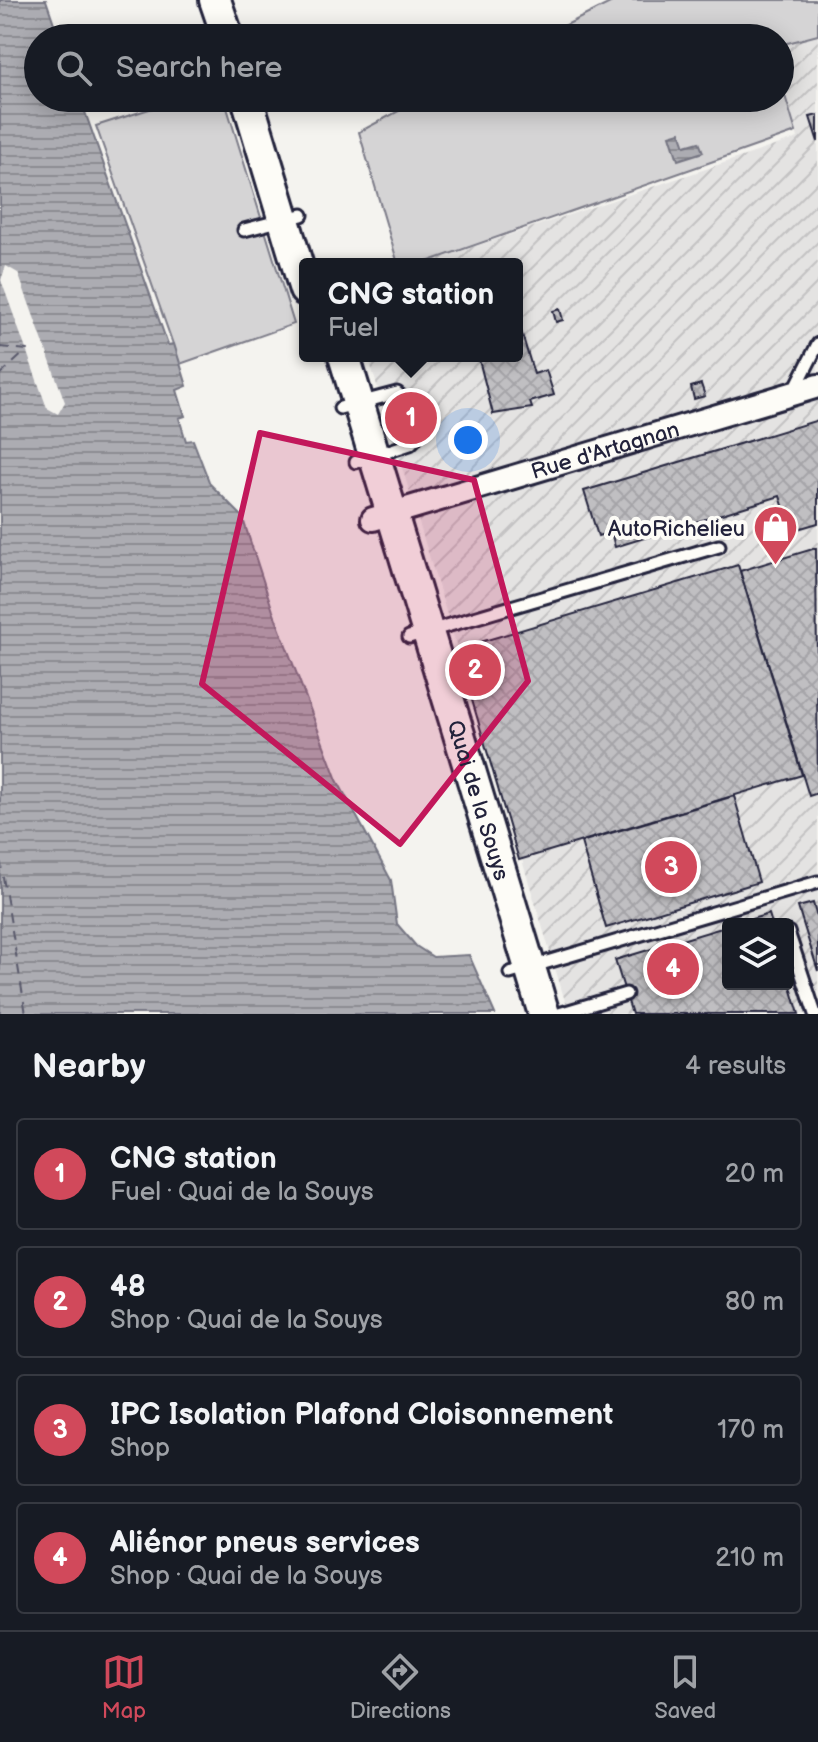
<!DOCTYPE html>
<html lang="en">
<head>
<meta charset="utf-8">
<style>
	body { margin:0; font-family:"Balsamiq Sans",sans-serif; background:#242831; color:#f1f3f6 }
	.controls { position:absolute; right:24px; bottom:24px; display:grid; overflow:hidden; border-radius:8px; box-shadow:0 4px 20px #0003 }
	.controls button { width:72px; height:72px; display:grid; place-items:center; padding:0; border:0; border-bottom:2px solid #363941; background:#171b24; color:#f1f3f6; font:40px sans-serif }
	.you { position:absolute; left:468px; top:440px; width:28px; height:28px; margin:-20px; border:6px solid #fff; border-radius:50%; background:#1a73e8; box-shadow:0 0 0 12px #1a73e833 }
	.badge { display:grid; place-items:center; width:52px; height:52px; border-radius:50%; background:#d1495b; color:#fff; font-size:26px; font-weight:700 }
	.pin { position:absolute; translate:-50% -50%; border:4px solid #fff; box-shadow:0 2px 8px #0006 }
	.popup { position:absolute; left:299px; top:258px; width:224px; height:104px; box-sizing:border-box; display:grid; place-content:center; border-radius:8px; background:#171b24; filter:drop-shadow(0 2px 6px #0005); font-size:26px; white-space:nowrap; color:#9ea1a6 }
	.popup b { font-size:30px; color:#f1f3f6 }
	.popup::after { content:''; position:absolute; left:50%; top:100%; margin-left:-16px; border:16px solid transparent; border-top-color:#171b24 }
	.list { margin:0; padding:0; list-style:none }
	h2 { display:flex; justify-content:space-between; align-items:center; height:104px; margin:0; padding:0 32px; font-size:34px }
	h2 small { font-size:26px; font-weight:400; color:#9ea1a6 }
	.list li { display:grid; grid-template-columns:52px 1fr auto; gap:24px; align-items:center; box-sizing:border-box; height:112px; margin:0 16px 16px; padding:0 16px; border:2px solid #363941; border-radius:8px }
	.list b { display:block; font-size:30px; white-space:nowrap }
	.list p { margin:0; font-size:26px; white-space:nowrap; color:#9ea1a6 }
	.list em { font-size:26px; font-style:normal; color:#9ea1a6 }
	.icon { flex:none; width:44px; height:44px; fill:none; stroke:currentColor; stroke-width:2; stroke-linecap:round; stroke-linejoin:round }
	.map { position:relative; flex:none; width:818px; height:1014px; overflow:hidden }
	.search { position:absolute; background:#171b24; box-shadow:0 4px 20px #0003; left:24px; right:24px; top:24px; height:88px; display:flex; align-items:center; gap:20px; box-sizing:border-box; padding:0 28px; border-radius:44px; color:#9ea1a6; font-size:30px }
	.sheet { height:616px; background:#171b24 }
	nav { display:flex; justify-content:space-around; align-items:center; box-sizing:border-box; height:112px; border-top:2px solid #363941; background:#171b24; font-size:22px; color:#9ea1a6 }
	nav a { display:grid; justify-items:center; gap:4px }
	nav .on { color:#d1495b }
	.map>svg:first-child { display:block }
</style>
</head>
<body>
<div class="map">
<svg width="818" height="1014" viewBox="0 0 818 1014">
	<defs>
		<pattern id="industrial-furrows" width="10" height="10" patternUnits="userSpaceOnUse" patternTransform="scale(2)"><rect width="10" height="10" fill="#e4e3e2"/><path d="M-1 1l2-2M0 10L10 0M9 11l2-2" fill="none" stroke="#c3c2c3"/></pattern>
		<pattern id="water-rules" width="6" height="5" patternUnits="userSpaceOnUse" patternTransform="scale(2)"><rect width="6" height="5" fill="#acacb2"/><path d="M0 2.5h6" fill="none" stroke="#8c8c92"/></pattern>
		<pattern id="building-cross-hatch" width="8" height="8" patternUnits="userSpaceOnUse" patternTransform="scale(2)"><rect width="8" height="8" fill="#c0bfc2"/><path d="M0 0l8 8M0 8l8-8" fill="none" stroke="#a5a4a8"/></pattern>
	</defs>
	<rect width="100%" height="100%" fill="#f4f3ef"/>
	<filter id="ink" filterUnits="userSpaceOnUse"><feTurbulence type="fractalNoise" baseFrequency=".0125" numOctaves="2"/><feDisplacementMap in="SourceGraphic" scale="16" xChannelSelector="R" yChannelSelector="G"/><feConvolveMatrix kernelMatrix="1 2 1 2 8 2 1 2 1" color-interpolation-filters="sRGB"/></filter>
	<g filter="url(#ink)">
		<path fill="url(#industrial-furrows)" fill-rule="evenodd" d="M818,32V1014H569L368,356H517V264H422L798,138L780,72V46ZM728,924H788V984H728Z"/>
		<g fill="#d5d4d5" stroke="#7c7b88" stroke-width="2">
			<polygon points="616,0 818,0 818,35 780,45 780,38 540,38"/>
			<polygon points="780,79 796,132 421,264 398,264 359,132 423,98 780,98"/>
			<polygon points="184,98 224,98 294,324 180,364 96,126"/>
		</g>
		<g fill="url(#water-rules)" stroke="#757582" stroke-width="2">
			<polygon points="0,0 46,0 59,38 38,38 38,98 80,98 168,345 174,344 187,386 177,390 185,416 179,418 186,441 193,440 210,484 242,516 273,611 337,780 391,880 397,924 416,946 433,957 469,955 495,1014 0,1014"/>
			<polygon points="680,132 685,146 699,142 703,152 678,160 670,135"/>
		</g>
		<polygon fill="#f4f3ef" points="6,266 18,273 65,402 58,414 47,408 1,280"/>
		<g fill="none" stroke-linecap="round" stroke-linejoin="round">
			<g stroke="#59596b" stroke-width="2" stroke-dasharray="10 8" stroke-linecap="butt">
				<polyline points="0,347 27,350 0,375"/>
				<polyline points="0,859 26,1014"/>
			</g>
		</g>
		<g fill="url(#building-cross-hatch)" stroke="#22223b" stroke-width="2">
			<polygon points="818,115 818,142 810,117"/>
			<polygon points="560,309 563,320 556,322 553,311"/>
			<polygon points="518,321 534,374 546,370 554,395 530,402 532,408 493,414 478,356 517,356"/>
			<polygon points="701,384 705,396 694,399 691,387"/>
			<polygon points="818,420 818,523 791,531 780,496 615,547 611,532 598,536 584,491"/>
			<polygon points="816,548 818,793 809,796 740,571"/>
			<polygon points="738,565 802,775 519,860 457,649"/>
			<polygon points="734,796 759,882 606,928 581,842"/>
			<polygon points="813,903 818,921 818,971 798,907"/>
			<polygon points="769,914 772,924 734,924"/>
			<polygon points="728,926 728,984 788,984 788,977 799,1014 632,1014 615,960"/>
		</g>
		<g fill="none" stroke-linecap="round" stroke-linejoin="round">
			<defs>
				<g id="lane">
					<polyline points="244,230 302,215"/>
					<polyline points="793,393 818,344"/>
					<path d="M340,408L397,393C410,402 417,424 415,439L410,444L356,462"/>
					<polyline points="409,637 719,546"/>
					<polyline points="788,932 815,1014"/>
					<polyline points="510,973 818,882"/>
					<polyline points="559,1014 626,994"/>
				</g>
				<g id="street">
					<path id="s1" d="M373,519L818,386"/>
				</g>
				<g id="secondary">
					<polyline points="215,0 228,38"/>
					<polyline points="247,98 305,290"/>
					<path id="s2" d="M344,356L544,1014"/>
				</g>
			</defs>
			<use href="#lane" stroke="#22223b" stroke-width="17"/>
			<use href="#street" stroke="#22223b" stroke-width="28"/>
			<use href="#secondary" stroke="#22223b" stroke-width="36"/>
			<use href="#lane" stroke="#fdfcf7" stroke-width="11"/>
			<use href="#street" stroke="#fdfcf7" stroke-width="22"/>
			<use href="#secondary" stroke="#fdfcf7" stroke-width="30"/>
		</g>
	</g>
	<path fill="#c2185b" fill-opacity="0.2" stroke="#c2185b" stroke-width="6" stroke-linejoin="round" d="M260,433L474,480L528,681L400,844L202,684Z"/>
	<defs>
		<symbol id="shop-pin" viewBox="-11 -11 22 30"><path d="M0 17L-7.5 6A9.5 9.5 0 1 1 7.5 6Z" fill="#d1495b" stroke="#fdfcf7"/><path d="M-5-2.5h2.3a2.7 3.5 0 0 1 5.4 0H5L5.5 6h-11ZM-1.5-2.5h3a1.5 2.3 0 0 0-3 0Z" fill="#fff"/></symbol>
	</defs>
	<g fill-rule="evenodd">
		<use href="#shop-pin" x="750" y="502" width="51" height="69"/>
	</g>
	<g text-anchor="middle" stroke-width="8" stroke-linejoin="round" paint-order="stroke">
		<g font-size="22" fill="#22223b" stroke="#fdfcf7">
			<text dy="8" stroke="none"><textPath href="#s1" startOffset="242">Rue d'Artagnan</textPath></text>
			<text dy="8" stroke="none"><textPath href="#s2" startOffset="464">Quai de la Souys</textPath></text>
		</g>
		<g font-size="22" fill="#22223b" stroke="#fdfcf7" text-anchor="end">
			<text x="745" y="536">AutoRichelieu</text>
		</g>
	</g>
</svg>
<div class="controls">
<button><svg class="icon" aria-label="layers" viewBox="0 0 24 24"><path d="M12 4l9 5-9 5-9-5zM3 14l9 5 9-5"/></svg></button>
</div>
<div class="you"></div>
<div class="pin badge" style="left:411px;top:418px">1</div>
<div class="popup"><b>CNG station</b>Fuel</div>
<div class="pin badge" style="left:475px;top:670px">2</div>
<div class="pin badge" style="left:671px;top:867px">3</div>
<div class="pin badge" style="left:673px;top:969px">4</div>
<div class="search"><svg class="icon" aria-label="search" viewBox="0 0 24 24"><circle cx="10" cy="10" r="6"/><path d="M15 15l6 6"/></svg>Search here</div>
</div>
<section class="sheet">
<h2>Nearby<small>4 results</small></h2>
<ul class="list">
<li><span class="badge">1</span><div><b>CNG station</b><p>Fuel · Quai de la Souys</p></div><em>20 m</em></li>
<li><span class="badge">2</span><div><b>48</b><p>Shop · Quai de la Souys</p></div><em>80 m</em></li>
<li><span class="badge">3</span><div><b>IPC Isolation Plafond Cloisonnement</b><p>Shop</p></div><em>170 m</em></li>
<li><span class="badge">4</span><div><b>Aliénor pneus services</b><p>Shop · Quai de la Souys</p></div><em>210 m</em></li>
</ul>
</section>
<nav>
<a class="on"><svg class="icon" aria-label="map" viewBox="0 0 24 24"><path d="M3 6l6-2 6 2 6-2v14l-6 2-6-2-6 2zM9 4v14M15 6v14"/></svg>Map</a>
<a><svg class="icon" aria-label="directions" viewBox="0 0 24 24"><path d="M12 3l9 9-9 9-9-9zM9 14v-3h6M13 9l2 2-2 2"/></svg>Directions</a>
<a><svg class="icon" aria-label="saved" viewBox="0 0 24 24"><path d="M7 4h10v16l-5-4-5 4z"/></svg>Saved</a>
</nav>
</body>
</html>
